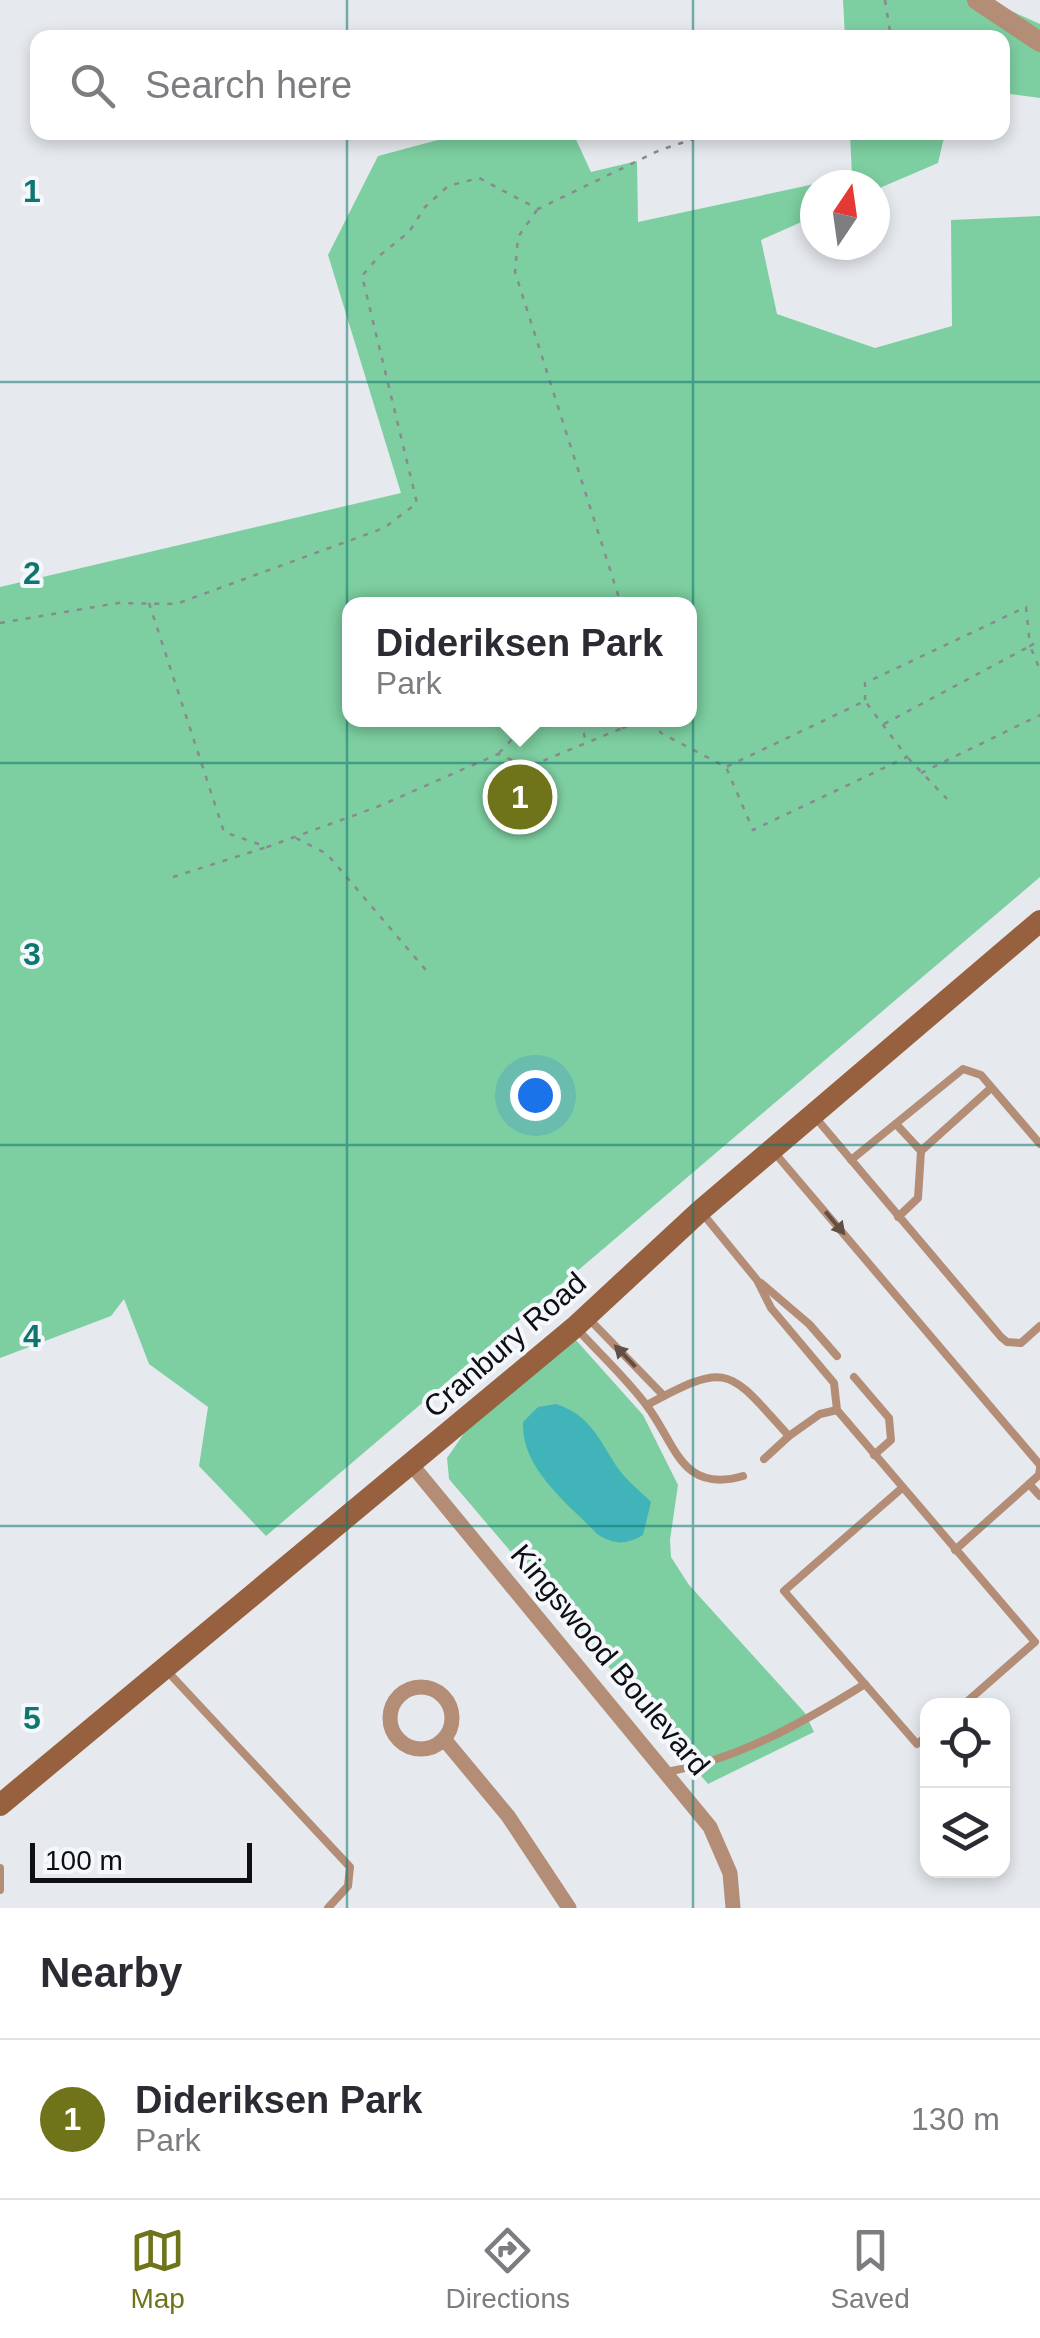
<!DOCTYPE html>
<html lang="en">
<head>
<meta charset="utf-8">
<style>
	body { margin:0; font-family:Helvetica,sans-serif; background:#f7f7f7; color:#2b2b33 }
	.controls { position:absolute; right:30px; bottom:30px; display:grid; overflow:hidden; border-radius:20px; box-shadow:0 5px 15px #0003 }
	.controls button { width:90px; height:90px; display:grid; place-items:center; padding:0; border:0; border-bottom:2px solid #e1e1e2; background:#fff; color:#2b2b33; font:50px sans-serif }
	.compass { position:absolute; left:800px; top:170px; width:90px; height:90px; border-radius:50%; background:#fff; box-shadow:0 5px 15px #0003; rotate:13deg }
	.scale { position:absolute; left:30px; bottom:25px; width:222px; box-sizing:border-box; padding-left:10px; border:5px solid #0e0f10; border-top:0; font-size:28px; line-height:35px; white-space:nowrap; color:#0e0f10; -webkit-text-stroke:8px #f4f7fb; paint-order:stroke }
	.you { position:absolute; left:535px; top:1095px; width:35px; height:35px; margin:-25px; border:8px solid #fff; border-radius:50%; background:#1a73e8; box-shadow:0 0 0 15px #1a73e833 }
	.badge { display:grid; place-items:center; width:65px; height:65px; border-radius:50%; background:#6f731a; color:#fff; font-size:32px; font-weight:700 }
	.pin { position:absolute; translate:-50% -50%; border:5px solid #fff; box-shadow:0 2px 10px #0006 }
	.popup { position:absolute; left:342px; top:597px; width:355px; height:130px; box-sizing:border-box; display:grid; place-content:center; border-radius:20px; background:#fff; filter:drop-shadow(0 2px 8px #0005); font-size:32px; white-space:nowrap; color:#7c7c81 }
	.popup b { font-size:38px; color:#2b2b33 }
	.popup::after { content:''; position:absolute; left:50%; top:100%; margin-left:-20px; border:20px solid transparent; border-top-color:#fff }
	.list { margin:0; padding:0; list-style:none }
	h2 { display:flex; justify-content:space-between; align-items:center; height:130px; margin:0; padding:0 40px; font-size:42px }
	h2 small { font-size:32px; font-weight:400; color:#7c7c81 }
	.list li { display:grid; grid-template-columns:65px 1fr auto; gap:30px; align-items:center; box-sizing:border-box; height:160px; padding:0 40px; border-top:2px solid #e1e1e2 }
	.list b { display:block; font-size:38px; white-space:nowrap }
	.list p { margin:0; font-size:32px; white-space:nowrap; color:#7c7c81 }
	.list em { font-size:32px; font-style:normal; color:#7c7c81 }
	.icon { flex:none; width:55px; height:55px; fill:none; stroke:currentColor; stroke-width:2; stroke-linecap:round; stroke-linejoin:round }
	.map { position:relative; flex:none; width:1040px; height:1908px; overflow:hidden }
	.search { position:absolute; background:#fff; box-shadow:0 5px 15px #0003; left:30px; right:30px; top:30px; height:110px; display:flex; align-items:center; gap:25px; box-sizing:border-box; padding:0 35px; border-radius:20px; color:#7c7c81; font-size:38px }
	.sheet { height:290px; background:#fff }
	nav { display:flex; justify-content:space-around; align-items:center; box-sizing:border-box; height:140px; border-top:2px solid #e1e1e2; background:#fff; font-size:28px; color:#7c7c81 }
	nav a { display:grid; justify-items:center; gap:5px }
	nav .on { color:#6f731a }
	.map>svg:first-child { display:block }
</style>
</head>
<body>
<div class="map">
<svg width="1040" height="1908" viewBox="0 0 1040 1908">
	<rect width="100%" height="100%" fill="#e6eaee"/>
	<g fill="#7dcfa1" fill-rule="evenodd">
		<polygon points="843,0 987,0 1040,24 1040,98 1003,93 1002,38 845,37"/>
		<path d="M464,133H573L591,172L637,161L638,222L852,176L850,133H945L938,163L875,190V185H815V216L761,240L777,314L875,348L952,326L951,220L1040,216V877L266,1536L199,1466L208,1407L149,1364L124,1299L111,1316L0,1358V587L401,493L328,255L378,156ZM350,604H690V720H350Z"/>
		<polygon points="575,1339 643,1415 678,1485 670,1540 671,1557 689,1585 805,1713 814,1732 708,1784 449,1479 447,1458 467,1429"/>
	</g>
	<path fill="#41b4b9" d="M556,1404C590,1415 599,1439 617,1467C626,1480 640,1491 651,1502L643,1535C626,1545 614,1545 597,1534C567,1502 521,1469 523,1422L538,1407Z"/>
	<g fill="none" stroke-linecap="round" stroke-linejoin="round">
		<g stroke="#888b8e" stroke-width="2.5" stroke-dasharray="5 8" stroke-linecap="butt">
			<polyline points="885,0 891,38"/>
			<polyline points="537,210 518,237 515,272 621,604"/>
			<polyline points="149,603 224,832 267,847 377,807 498,754 528,767 620,729 619,720"/>
			<polyline points="0,623 118,603 176,604 384,528 417,503 362,276 379,256 409,232 425,207 448,186 479,178 538,209 660,150 715,132"/>
			<polyline points="865,700 865,683 1026,607 1030,646 1040,640"/>
			<polyline points="581,720 586,743"/>
			<polyline points="652,720 661,733 726,767 753,830 907,757 865,701 726,767"/>
			<polyline points="884,724 1030,646 1040,670"/>
			<polyline points="622,728 647,720"/>
			<polyline points="499,753 520,731 556,720"/>
			<polyline points="908,758 947,799"/>
			<polyline points="921,773 1040,715"/>
			<polyline points="296,838 327,854 430,975"/>
			<polyline points="173,877 267,847"/>
		</g>
		<g stroke="#b48d77" stroke-width="8">
			<polyline points="815,1117 1001,1337 1007,1342 1021,1343 1040,1326"/>
			<polyline points="896,1124 921,1151 991,1088"/>
			<polyline points="774,1152 1040,1465"/>
			<polyline points="851,1160 963,1069 981,1075 1040,1144"/>
			<polyline points="703,1214 757,1280 771,1308 834,1383 837,1410"/>
			<polyline points="898,1217 918,1198 921,1151"/>
			<polyline points="761,1283 809,1324 837,1356"/>
			<polyline points="590,1320 664,1396"/>
			<path d="M578,1330C601,1355 627,1379 647,1406C676,1444 681,1494 743,1476"/>
			<polyline points="854,1377 889,1418 891,1440 874,1455"/>
			<path d="M647,1405C730,1360 728,1369 789,1436L764,1459"/>
			<polyline points="789,1436 820,1414 837,1410 1035,1642 962,1706"/>
			<polyline points="1029,1484 1039,1475 1040,1468"/>
			<polyline points="902,1488 784,1591 917,1744 928,1735"/>
			<polyline points="955,1550 1029,1484 1040,1496"/>
			<polyline points="168,1672 350,1867 348,1886 328,1908"/>
			<path d="M666,1772C737,1760 804,1722 865,1684"/>
			<polyline points="0,1868 0,1890"/>
		</g>
		<g stroke="#b48d77" stroke-width="15">
			<polyline points="411,1464 710,1827 730,1873 733,1908"/>
			<circle cx="421" cy="1718" r="31"/>
			<polyline points="444,1739 508,1816 569,1908"/>
		</g>
		<polyline stroke="#b48d77" stroke-width="20" points="977,0 1040,42"/>
		<polyline stroke="#97603f" stroke-width="22" points="0,1805 575,1327 700,1211 1040,921"/>
	</g>
	<defs><path id="oneway-solid" d="M-6-.8H1V-3.2L6.5 0L1 3.2V.8H-6Z" transform="scale(2.5)"/></defs>
	<g fill="#614e44">
		<use href="#oneway-solid" transform="translate(835 1223) rotate(50)"/>
		<use href="#oneway-solid" transform="translate(625 1356) rotate(-134)"/>
	</g>
	<path fill="none" stroke="#0f766e" stroke-width="2.5" stroke-opacity="0.55" d="M347,0V38M693,0V38M347,132V1908M693,132V1908M0,382H1040M0,763H1040M0,1145H1040M0,1526H1040"/>
	<g text-anchor="middle" stroke-width="8" stroke-linejoin="round" paint-order="stroke">
		<g font-size="30" fill="#0e0f10" stroke="#f4f7fb">
			<text transform="translate(505 1345) rotate(-41)" y="10">Cranbury Road</text>
			<text transform="translate(610 1660) rotate(50)" y="10">Kingswood Boulevard</text>
		</g>
	</g>
	<g font-size="32" text-anchor="middle" font-weight="bold" fill="#0f766e" stroke="#f4f7fb" stroke-width="8" stroke-linejoin="round" paint-order="stroke">
		<text x="32" y="202">1</text>
		<text x="32" y="584">2</text>
		<text x="32" y="965">3</text>
		<text x="32" y="1347">4</text>
		<text x="32" y="1729">5</text>
	</g>
</svg>
<div class="controls">
<button><svg class="icon" aria-label="locate" viewBox="0 0 24 24"><circle cx="12" cy="12" r="6"/><path d="M12 2v4M12 18v4M2 12h4M18 12h4"/></svg></button>
<button><svg class="icon" aria-label="layers" viewBox="0 0 24 24"><path d="M12 4l9 5-9 5-9-5zM3 14l9 5 9-5"/></svg></button>
</div>
<svg class="compass" viewBox="-18 -18 36 36"><path d="M0-13l5 13h-10z" fill="#e53935"/><path d="M0 13l5-13h-10z" fill="#7c7c81"/></svg>
<div class="scale">100 m</div>
<div class="you"></div>
<div class="pin badge" style="left:520px;top:797px">1</div>
<div class="popup"><b>Dideriksen Park</b>Park</div>
<div class="search"><svg class="icon" aria-label="search" viewBox="0 0 24 24"><circle cx="10" cy="10" r="6"/><path d="M15 15l6 6"/></svg>Search here</div>
</div>
<section class="sheet">
<h2>Nearby<small></small></h2>
<ul class="list">
<li><span class="badge">1</span><div><b>Dideriksen Park</b><p>Park</p></div><em>130 m</em></li>
</ul>
</section>
<nav>
<a class="on"><svg class="icon" aria-label="map" viewBox="0 0 24 24"><path d="M3 6l6-2 6 2 6-2v14l-6 2-6-2-6 2zM9 4v14M15 6v14"/></svg>Map</a>
<a><svg class="icon" aria-label="directions" viewBox="0 0 24 24"><path d="M12 3l9 9-9 9-9-9zM9 14v-3h6M13 9l2 2-2 2"/></svg>Directions</a>
<a><svg class="icon" aria-label="saved" viewBox="0 0 24 24"><path d="M7 4h10v16l-5-4-5 4z"/></svg>Saved</a>
</nav>
</body>
</html>
